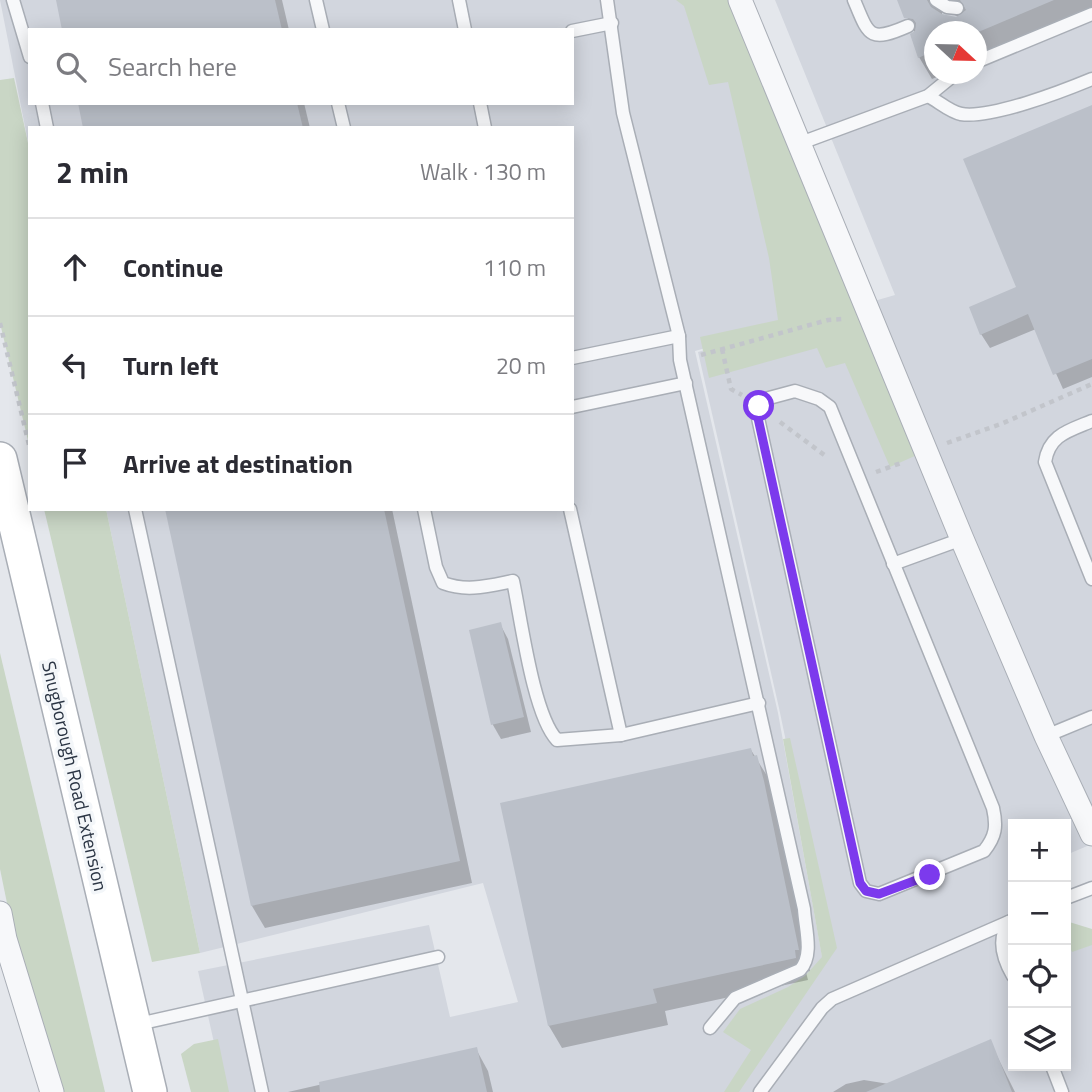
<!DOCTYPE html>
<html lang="en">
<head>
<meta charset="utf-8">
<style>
	body { margin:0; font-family:"Titillium Web",sans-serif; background:#f7f7f7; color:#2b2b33 }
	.controls { position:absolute; right:21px; bottom:21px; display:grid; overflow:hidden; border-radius:0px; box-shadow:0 4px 18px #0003 }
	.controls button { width:63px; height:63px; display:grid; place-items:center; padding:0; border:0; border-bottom:2px solid #e1e1e2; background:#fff; color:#2b2b33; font:35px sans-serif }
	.compass { position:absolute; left:924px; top:21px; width:63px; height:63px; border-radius:50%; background:#fff; box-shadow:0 4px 18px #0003; rotate:112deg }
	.stop { position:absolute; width:21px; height:21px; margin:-16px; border:5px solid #7c3aed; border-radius:50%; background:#fff }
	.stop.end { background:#7c3aed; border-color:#fff; box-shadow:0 2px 7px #0008 }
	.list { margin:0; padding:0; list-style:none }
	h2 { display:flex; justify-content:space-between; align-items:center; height:91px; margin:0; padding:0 28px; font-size:30px }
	h2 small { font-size:23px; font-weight:400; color:#7c7c81 }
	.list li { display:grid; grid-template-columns:46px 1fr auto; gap:21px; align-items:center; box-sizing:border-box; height:98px; padding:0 28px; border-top:2px solid #e1e1e2 }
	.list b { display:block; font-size:26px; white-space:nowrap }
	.list em { font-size:23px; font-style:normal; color:#7c7c81 }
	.icon { flex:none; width:38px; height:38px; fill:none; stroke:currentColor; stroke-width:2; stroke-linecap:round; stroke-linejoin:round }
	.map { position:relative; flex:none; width:1092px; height:1092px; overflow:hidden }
	.search { position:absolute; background:#fff; box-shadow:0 4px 18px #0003; left:28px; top:28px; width:546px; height:77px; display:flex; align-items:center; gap:18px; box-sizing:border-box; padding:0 24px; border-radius:0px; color:#7c7c81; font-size:26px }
	.panel { position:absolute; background:#fff; box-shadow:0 4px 18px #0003; left:28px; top:126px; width:546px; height:385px; border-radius:0px }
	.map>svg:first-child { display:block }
</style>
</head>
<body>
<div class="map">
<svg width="1092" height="1092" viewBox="0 0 1092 1092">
	<rect width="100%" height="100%" fill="#e4e7ec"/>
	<path fill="#d2d6de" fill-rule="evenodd" d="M0,0H702L831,312L695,351L778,713L822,956L830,952L779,708L698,352L895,295L775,0H1092V844L1066,855V824H1013V1066H1066V924L1092,933V1092H225L198,971L429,925L450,1017L518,1002L483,883L200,953L106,509H572V128H30V152ZM30,30H572V103H30ZM934,32H976V74H934Z"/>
	<g fill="#c9d6c5">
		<polygon points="676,0 742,0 926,451 890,467 845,363 826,368 817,348 709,378 700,337 778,320 769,258 728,82 709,85 684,6"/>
		<polygon points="14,78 30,152 30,449 0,323 0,80"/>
		<polygon points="44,509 106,509 200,953 152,962"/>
		<polygon points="0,653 105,1092 63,1092 15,942 0,869"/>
		<polygon points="790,738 837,948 739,1092 724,1092 751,1050 723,1032 740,1009 788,987 805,976 822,957 783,739"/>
		<polygon points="1066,921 1092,929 1092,945 1072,952 1066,938"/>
		<polygon points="218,1039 229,1092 191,1092 181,1054 194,1044"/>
	</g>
	<g fill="#0003" fill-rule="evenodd">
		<polygon points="58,0 282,0 289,30 64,30"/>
		<path d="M899,0H1092V11L976,60V32H934V74H944L932,79L919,57L915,33ZM942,10L946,14L951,13L964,20L942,15Z"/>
		<polygon points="80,103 304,103 310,128 85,128"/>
		<polygon points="1092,107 1092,377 1063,389 1036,329 990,348 981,334 1018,288"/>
		<polygon points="167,509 392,509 472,883 265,928 252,906"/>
		<polygon points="500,624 508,639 531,732 501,739 493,725 471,631"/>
		<polygon points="751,750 769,779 776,805 810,971 806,972 808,980 665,1011 668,1025 562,1048 549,1026 502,804"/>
		<polygon points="990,1042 1015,1092 833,1092 846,1084 864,1080 889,1084"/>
		<polygon points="476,1049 488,1071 493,1092 288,1092"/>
	</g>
	<g fill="#bbc0c9">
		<polygon points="56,0 275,0 282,30 62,30"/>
		<polygon points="897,0 927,0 931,7 942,14 956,17 966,10 960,0 1054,0 976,33 934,32 934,51 918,58 910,34 915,31 916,23 913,19 904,18"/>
		<polygon points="78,103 297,103 303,128 83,128"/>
		<polygon points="1092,105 1092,359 1053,375 1028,314 980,335 969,307 1016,287 963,159"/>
		<polygon points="165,509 384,509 460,861 251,906"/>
		<polygon points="501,622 524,717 491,725 469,630"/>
		<polygon points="751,748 753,756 757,755 764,781 799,950 795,950 796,958 653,989 657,1003 548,1026 500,803"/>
		<polygon points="991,1039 1012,1092 866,1092"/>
		<polygon points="477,1047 487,1092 320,1092 319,1082"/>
	</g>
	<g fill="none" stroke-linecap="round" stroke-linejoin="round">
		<defs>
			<g id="lane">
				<polyline points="13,0 30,57"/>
				<polyline points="316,0 323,30"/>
				<polyline points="459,0 465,30"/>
				<path d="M607,0L623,113L679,336L680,360L804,909C805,928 814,955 800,970L735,998L710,1028"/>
				<path d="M854,0C869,36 869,43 908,26"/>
				<polyline points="936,0 947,7 957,8"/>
				<polyline points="572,31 612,23"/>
				<polyline points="976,62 1092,14"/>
				<path d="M928,96C938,101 950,112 961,114C991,119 1063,91 1092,79"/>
				<polyline points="42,103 47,128"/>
				<polyline points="338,103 344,128"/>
				<polyline points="480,103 485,128"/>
				<polyline points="798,144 928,96 955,74"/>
				<polyline points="572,358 679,336"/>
				<path d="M795,391L819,399L830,407L993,808C997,826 996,836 984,851L879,894L866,891L860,883L758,418L759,406L769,398Z"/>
				<polyline points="572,407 686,383"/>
				<path d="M1092,421C1068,431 1049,435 1045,462L1092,579"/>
				<polyline points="135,509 262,1092"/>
				<path d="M424,509L436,567L443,583C467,592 488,586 513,581C521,618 533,715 557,740L621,735L759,703"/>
				<polyline points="570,509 621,735"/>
				<polyline points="893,564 962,539"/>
				<polyline points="1046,736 1092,717"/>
				<polyline points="1066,898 1092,888"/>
				<path d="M1009,922C997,939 1003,959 1013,976"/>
				<polyline points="134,1025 438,957"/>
				<polyline points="1052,1066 1062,1092"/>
				<polyline points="760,1092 822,1008 832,999 1013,920"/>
			</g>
			<g id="street">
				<polyline points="740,0 962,539 1046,736 1092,834"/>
				<polyline points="0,913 5,939 52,1092"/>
			</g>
			<polyline id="secondary" points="0,459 150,1092"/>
		</defs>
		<use href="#lane" stroke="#a9aeb6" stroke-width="15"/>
		<use href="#street" stroke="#a9aeb6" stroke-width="25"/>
		<use href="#secondary" stroke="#a9aeb6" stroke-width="36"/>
		<g stroke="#c2c5cb" stroke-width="4.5" stroke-dasharray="5 5" stroke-linecap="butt">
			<polyline points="0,323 29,445"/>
			<polyline points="722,349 731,389 742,395"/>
			<polyline points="701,355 828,320 843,319"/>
			<polyline points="780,422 827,457"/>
			<polyline points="947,443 1001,424 1092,384"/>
			<polyline points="876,472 901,463"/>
		</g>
		<use href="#lane" stroke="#f7f8fa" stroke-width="12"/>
		<use href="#street" stroke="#f7f8fa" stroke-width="23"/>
		<use href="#secondary" stroke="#fff" stroke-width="33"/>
	</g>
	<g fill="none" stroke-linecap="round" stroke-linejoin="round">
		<polyline stroke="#7c3aed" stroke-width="9" points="759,406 758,418 860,883 866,891 879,894 930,875"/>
	</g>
	<g text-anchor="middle" stroke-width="7" stroke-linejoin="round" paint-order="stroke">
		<g font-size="19" fill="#2b3544" stroke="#f3f6f9">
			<text transform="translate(75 776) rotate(77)" y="7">Snugborough Road Extension</text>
		</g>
	</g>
</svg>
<div class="controls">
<button>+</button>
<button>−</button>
<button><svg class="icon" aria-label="locate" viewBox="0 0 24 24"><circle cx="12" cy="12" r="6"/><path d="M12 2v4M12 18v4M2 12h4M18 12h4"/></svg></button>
<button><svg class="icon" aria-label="layers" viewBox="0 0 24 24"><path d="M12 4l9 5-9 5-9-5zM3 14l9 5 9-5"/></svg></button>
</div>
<svg class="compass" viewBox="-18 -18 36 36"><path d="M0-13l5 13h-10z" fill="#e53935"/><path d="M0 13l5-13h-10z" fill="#7c7c81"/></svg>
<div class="stop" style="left:759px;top:406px"></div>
<div class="stop end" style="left:930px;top:875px"></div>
<div class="search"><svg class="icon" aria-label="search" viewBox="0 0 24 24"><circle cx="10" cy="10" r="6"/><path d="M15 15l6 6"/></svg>Search here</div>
<section class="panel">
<h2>2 min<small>Walk · 130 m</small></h2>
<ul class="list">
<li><svg class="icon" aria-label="ahead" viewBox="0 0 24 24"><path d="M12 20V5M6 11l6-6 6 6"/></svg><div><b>Continue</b></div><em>110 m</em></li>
<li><svg class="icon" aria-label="left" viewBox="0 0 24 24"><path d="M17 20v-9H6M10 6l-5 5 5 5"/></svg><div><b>Turn left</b></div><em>20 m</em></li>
<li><svg class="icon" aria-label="arrive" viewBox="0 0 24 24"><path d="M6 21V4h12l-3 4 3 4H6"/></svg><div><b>Arrive at destination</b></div></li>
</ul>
</section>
</div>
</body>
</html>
